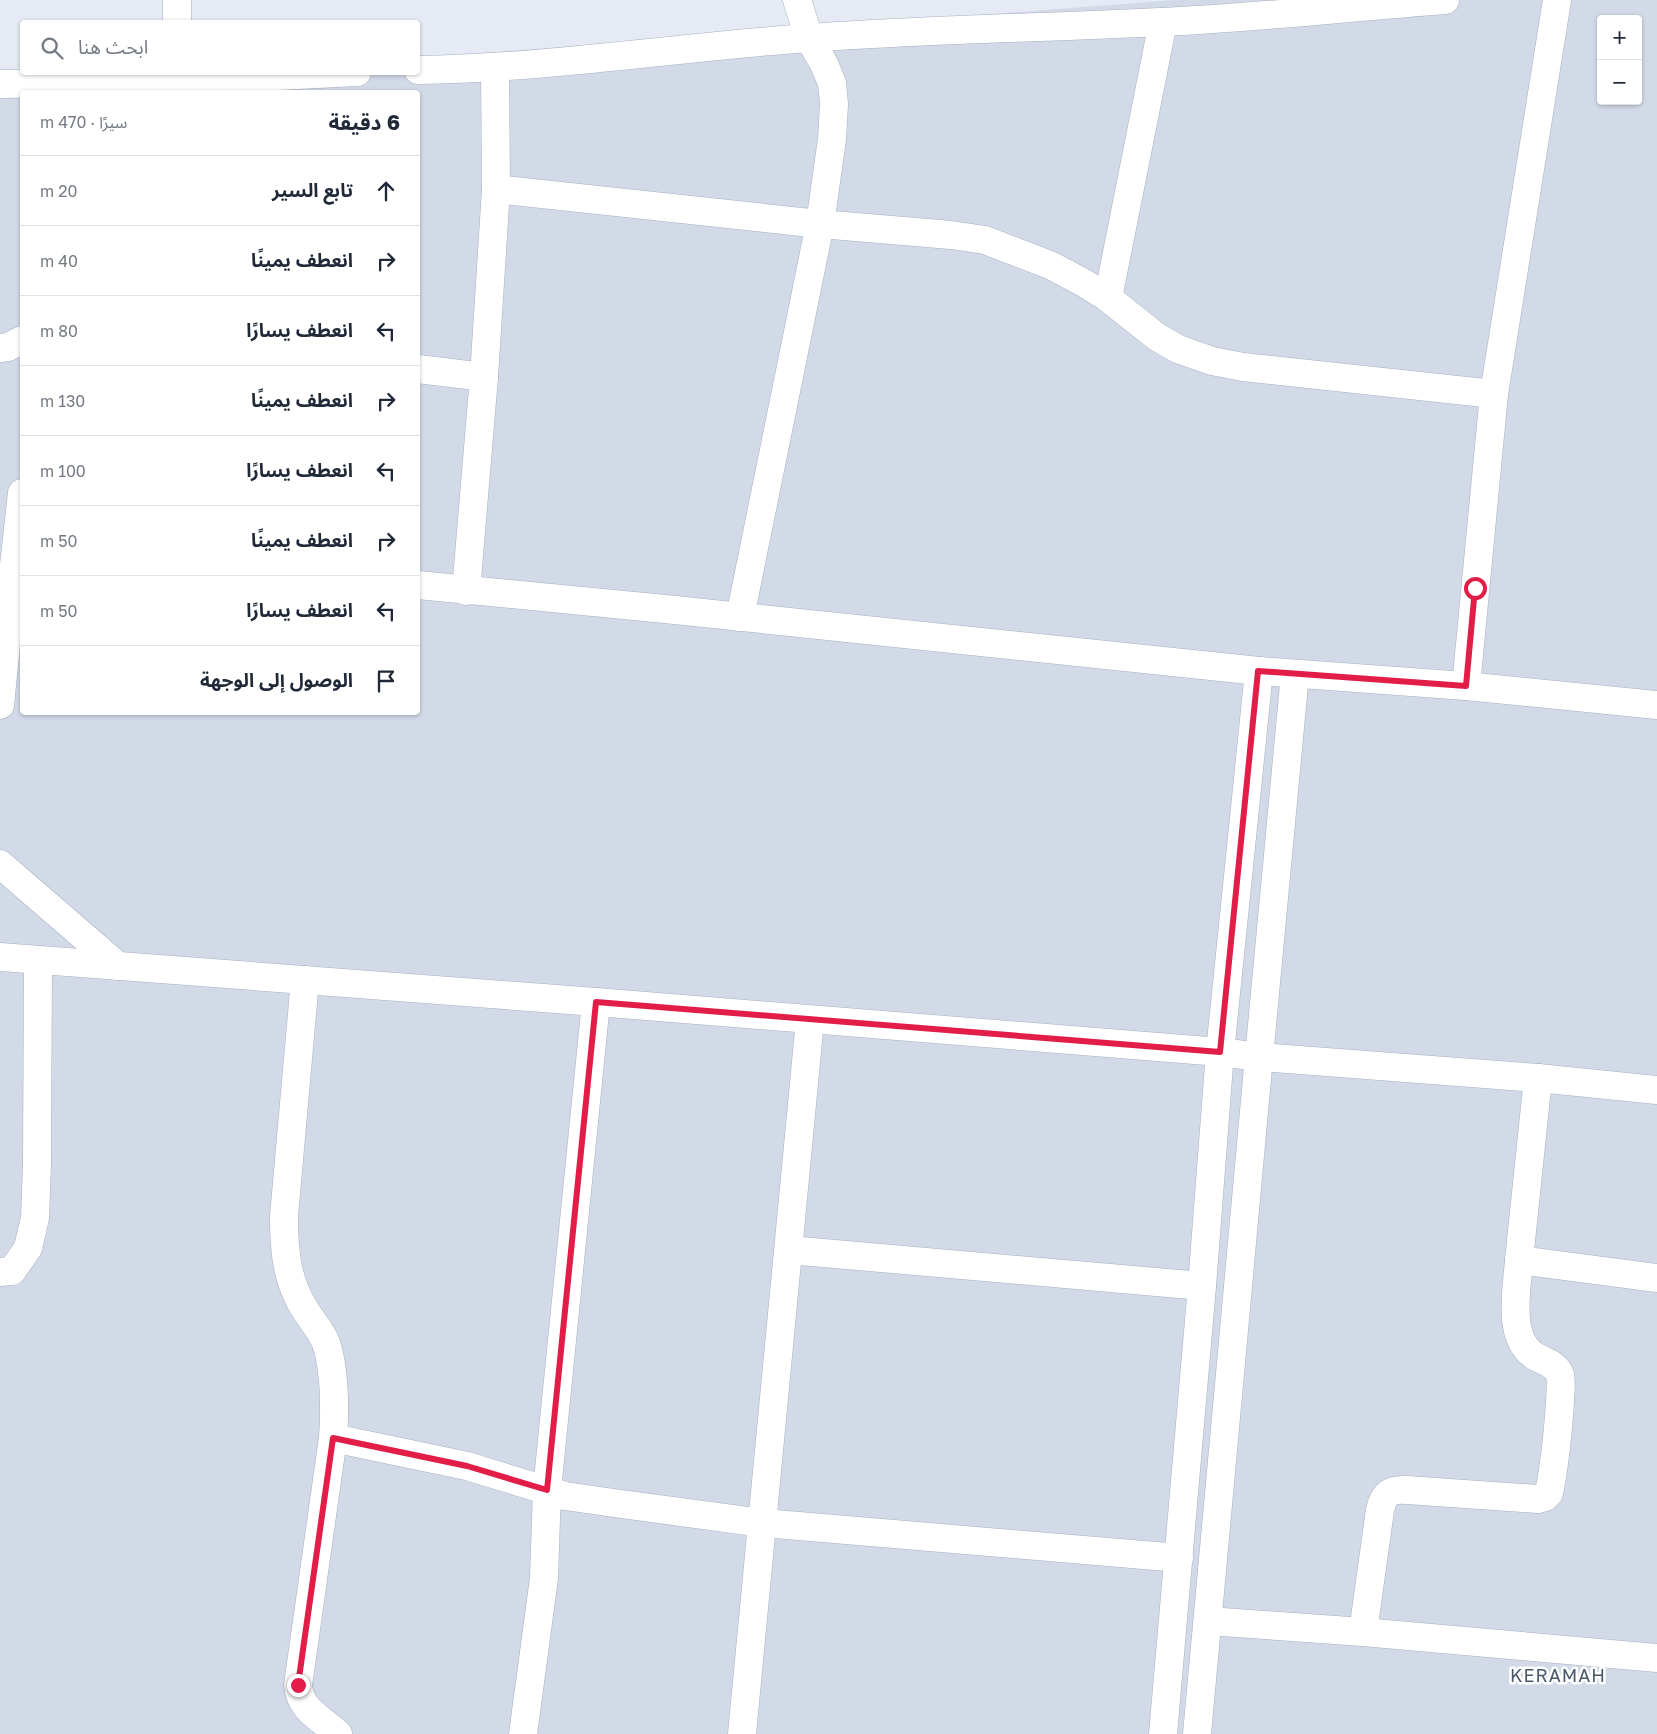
<!DOCTYPE html>
<html lang="ar">
<head>
<meta charset="utf-8">
<style>
	body { margin:0; font-family:"Golos Text","Noto Sans Arabic",sans-serif; background:#f2f2f3; color:#1f2937; direction:rtl }
	.controls { position:absolute; right:15px; top:15px; display:grid; overflow:hidden; border-radius:5px; box-shadow:0 1px 4px #0004 }
	.controls button { width:45px; height:45px; display:grid; place-items:center; padding:0; border:0; border-bottom:1px solid #e0e1e3; background:#fff; color:#1f2937; font:25px sans-serif }
	.stop { position:absolute; width:15px; height:15px; margin:-11px; border:4px solid #e11d48; border-radius:50%; background:#fff }
	.stop.end { background:#e11d48; border-color:#fff; box-shadow:0 1px 5px #0008 }
	.list { margin:0; padding:0; list-style:none }
	h2 { display:flex; justify-content:space-between; align-items:center; height:65px; margin:0; padding:0 20px; font-size:21px }
	h2 small { font-size:16px; font-weight:400; color:#747a83 }
	.list li { display:grid; grid-template-columns:32px 1fr auto; gap:15px; align-items:center; box-sizing:border-box; height:70px; padding:0 20px; border-top:1px solid #e0e1e3 }
	.list b { display:block; font-size:19px; white-space:nowrap }
	.list em { font-size:16px; font-style:normal; color:#747a83 }
	.icon { flex:none; width:28px; height:28px; fill:none; stroke:currentColor; stroke-width:2; stroke-linecap:round; stroke-linejoin:round }
	.map { position:relative; flex:none; width:1657px; height:1734px; overflow:hidden; direction:ltr }
	.search { position:absolute; background:#fff; box-shadow:0 1px 4px #0004; left:20px; top:20px; width:400px; height:55px; display:flex; align-items:center; gap:12px; box-sizing:border-box; padding:0 18px; border-radius:5px; color:#747a83; font-size:19px }
	.panel { position:absolute; background:#fff; box-shadow:0 1px 4px #0004; left:20px; top:90px; width:400px; height:625px; border-radius:5px; direction:rtl }
	.map>svg:first-child { display:block }
</style>
</head>
<body>
<div class="map">
<svg width="1657" height="1734" viewBox="0 0 1657 1734">
	<rect width="100%" height="100%" fill="#e5eaf4"/>
	<path fill="#d2dae8" fill-rule="evenodd" d="M1175,0H1657V1734H0V90L225,73L418,72V58ZM1601,19H1638V101H1601ZM22,92H418V712H22Z"/>
	<g fill="none" stroke-linecap="round" stroke-linejoin="round">
		<defs>
			<g id="minor">
				<polyline points="177,0 177,22"/>
				<path d="M418,70C549,68 679,47 809,38C926,29 1044,28 1161,22C1256,18 1351,7 1445,0"/>
				<polyline points="0,84 178,81 357,72"/>
				<polyline points="496,189 820,224 951,235 985,240 1050,265 1084,283 1108,298 1157,337 1178,349 1212,361 1243,367 1494,394"/>
				<polyline points="1108,298 1163,22"/>
				<polyline points="0,348 8,347 22,340"/>
				<polyline points="418,369 484,377"/>
				<polyline points="418,585 675,610 1259,671 1466,686 1657,705"/>
				<polyline points="466,591 484,377 496,189 495,67"/>
				<polyline points="740,617 820,224 832,139 834,104 832,83 824,64 809,38 797,0"/>
				<polyline points="1466,686 1494,394 1557,0"/>
				<polyline points="0,705 13,574 22,493"/>
				<polyline points="0,864 118,966"/>
				<polyline points="0,957 596,1002 1220,1052 1259,1057 1538,1078 1657,1090"/>
				<path d="M305,980L284,1216C284,1249 286,1279 304,1308C311,1320 321,1330 326,1343C335,1369 335,1411 333,1438L298,1685C300,1710 321,1718 338,1734"/>
				<polyline points="1538,1078 1519,1260 1657,1278"/>
				<polyline points="789,1250 1202,1286"/>
				<polyline points="0,1272 12,1271 28,1248 35,1218 37,1164 38,960"/>
				<polyline points="333,1438 467,1466 565,1496 621,1504 763,1523 1179,1558"/>
				<polyline points="1208,1621 1363,1632 1657,1658"/>
				<path d="M1363,1632L1380,1510C1384,1493 1390,1489 1407,1490L1538,1499L1545,1497L1549,1493C1555,1463 1558,1432 1560,1402C1560,1393 1562,1383 1560,1375C1556,1363 1542,1361 1533,1355C1507,1336 1517,1288 1519,1260"/>
				<polyline points="523,1734 544,1578 547,1490 596,1002"/>
				<polyline points="742,1734 810,1020"/>
				<polyline points="1163,1734 1202,1286 1220,1052 1259,671"/>
				<polyline points="1197,1734 1259,1057 1295,674"/>
			</g>
		</defs>
		<use href="#minor" stroke="#a7b0c0" stroke-width="29"/>
		<use href="#minor" stroke="#fff" stroke-width="28"/>
	</g>
	<g fill="none" stroke-linecap="round" stroke-linejoin="round">
		<polyline stroke="#e11d48" stroke-width="6" points="298,1685 333,1438 467,1466 547,1490 596,1002 1220,1052 1258,671 1466,686 1475,588"/>
	</g>
	<g text-anchor="middle" stroke-width="5" stroke-linejoin="round" paint-order="stroke">
		<g font-size="18" letter-spacing="1" fill="#4a586a" stroke="#fff">
			<text x="1558" y="1682">KERAMAH</text>
		</g>
	</g>
</svg>
<div class="controls">
<button>+</button>
<button>−</button>
</div>
<div class="stop" style="left:1475px;top:588px"></div>
<div class="stop end" style="left:298px;top:1685px"></div>
<div class="search"><svg class="icon" aria-label="search" viewBox="0 0 24 24"><circle cx="10" cy="10" r="6"/><path d="M15 15l6 6"/></svg>ابحث هنا</div>
<section class="panel">
<h2>6 دقيقة<small>سيرًا · 470 m</small></h2>
<ul class="list">
<li><svg class="icon" aria-label="ahead" viewBox="0 0 24 24"><path d="M12 20V5M6 11l6-6 6 6"/></svg><div><b>تابع السير</b></div><em>20 m</em></li>
<li><svg class="icon" aria-label="right" viewBox="0 0 24 24"><path d="M7 20v-9h11M14 6l5 5-5 5"/></svg><div><b>انعطف يمينًا</b></div><em>40 m</em></li>
<li><svg class="icon" aria-label="left" viewBox="0 0 24 24"><path d="M17 20v-9H6M10 6l-5 5 5 5"/></svg><div><b>انعطف يسارًا</b></div><em>80 m</em></li>
<li><svg class="icon" aria-label="right" viewBox="0 0 24 24"><path d="M7 20v-9h11M14 6l5 5-5 5"/></svg><div><b>انعطف يمينًا</b></div><em>130 m</em></li>
<li><svg class="icon" aria-label="left" viewBox="0 0 24 24"><path d="M17 20v-9H6M10 6l-5 5 5 5"/></svg><div><b>انعطف يسارًا</b></div><em>100 m</em></li>
<li><svg class="icon" aria-label="right" viewBox="0 0 24 24"><path d="M7 20v-9h11M14 6l5 5-5 5"/></svg><div><b>انعطف يمينًا</b></div><em>50 m</em></li>
<li><svg class="icon" aria-label="left" viewBox="0 0 24 24"><path d="M17 20v-9H6M10 6l-5 5 5 5"/></svg><div><b>انعطف يسارًا</b></div><em>50 m</em></li>
<li><svg class="icon" aria-label="arrive" viewBox="0 0 24 24"><path d="M6 21V4h12l-3 4 3 4H6"/></svg><div><b>الوصول إلى الوجهة</b></div></li>
</ul>
</section>
</div>
</body>
</html>
